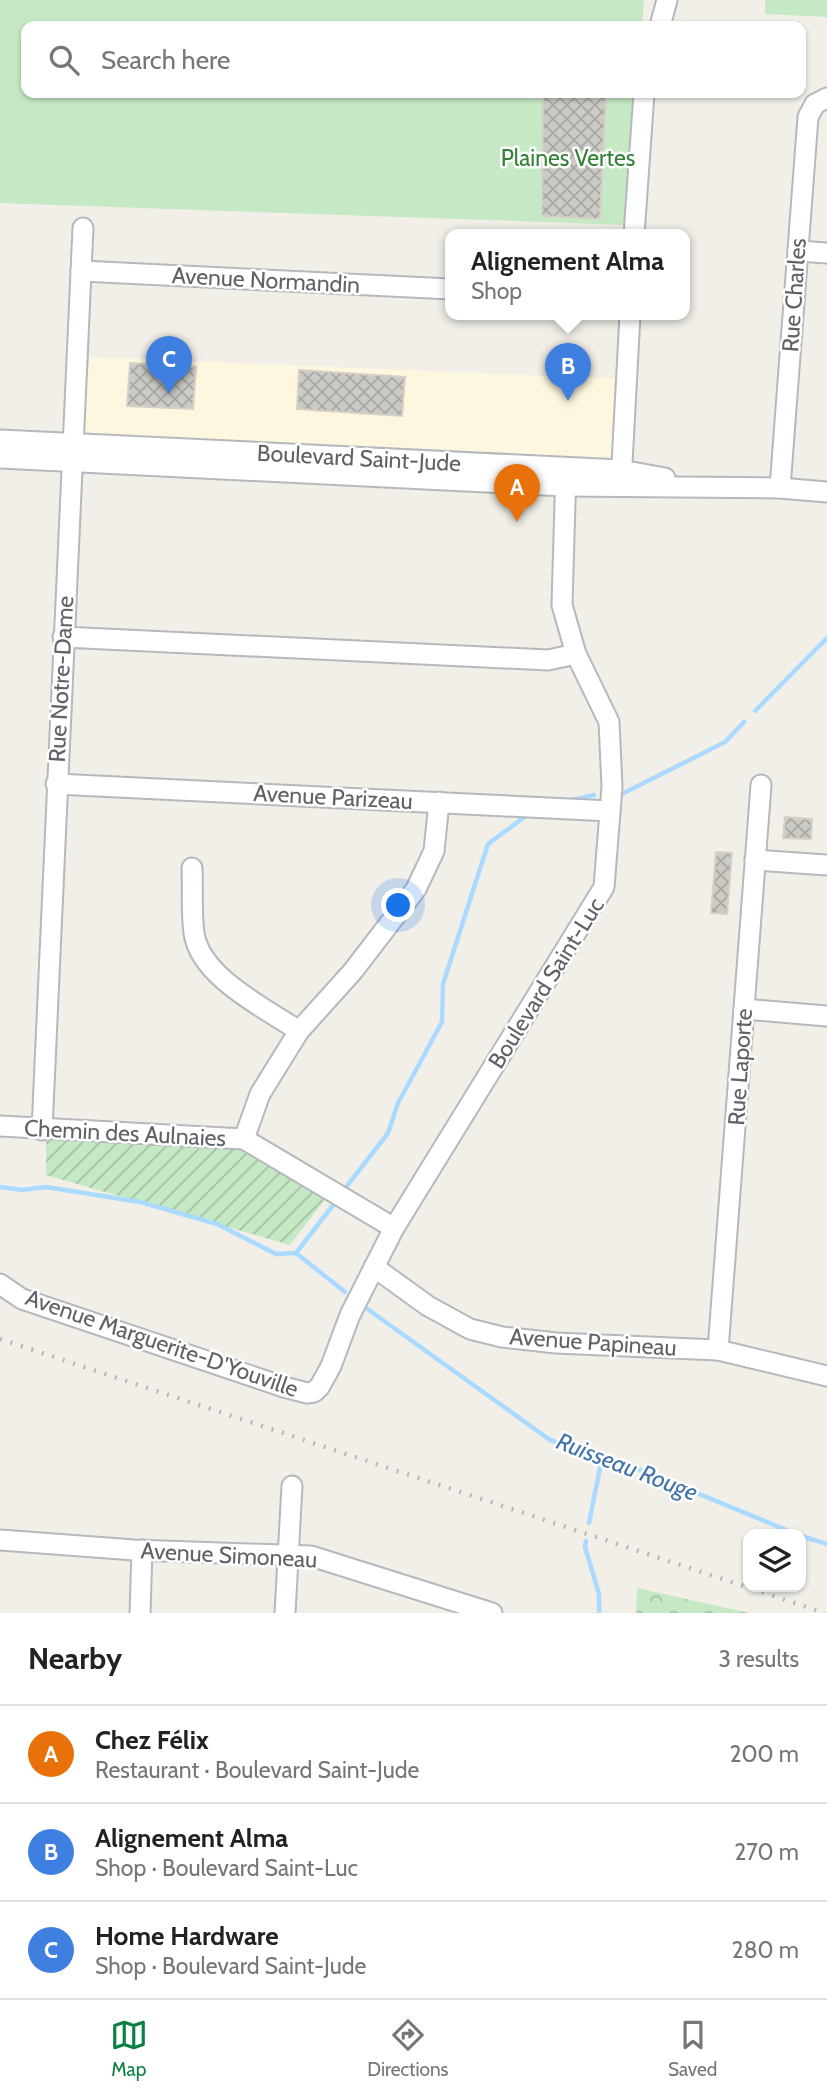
<!DOCTYPE html>
<html lang="en">
<head>
<meta charset="utf-8">
<style>
	body { margin:0; font-family:Cabin,sans-serif; background:#f6f6f6; color:#222 }
	.controls { position:absolute; right:21px; bottom:21px; display:grid; overflow:hidden; border-radius:14px; box-shadow:0 2px 5px #0004 }
	.controls button { width:63px; height:63px; display:grid; place-items:center; padding:0; border:0; border-bottom:2px solid #e0e0e0; background:#fff; color:#222; font:35px sans-serif }
	.you { position:absolute; left:399px; top:906px; width:24px; height:24px; margin:-18px; border:5px solid #fff; border-radius:50%; background:#1a73e8; box-shadow:0 0 0 10px #1a73e833 }
	.badge { display:grid; place-items:center; width:46px; height:46px; border-radius:50%; background:#0b8043; color:#fff; font-size:23px; font-weight:700 }
	.pin { position:absolute; translate:-50% -58px; filter:drop-shadow(0 2px 4px #0008) }
	.pin::after { content:''; position:absolute; top:37px; width:24px; height:21px; background:inherit; clip-path:polygon(0 0,100% 0,50% 100%) }
	.popup { position:absolute; left:445px; top:229px; width:245px; height:91px; box-sizing:border-box; display:grid; place-content:center; border-radius:14px; background:#fff; filter:drop-shadow(0 2px 5px #0005); font-size:23px; white-space:nowrap; color:#767676 }
	.popup b { font-size:26px; color:#222 }
	.popup::after { content:''; position:absolute; left:50%; top:100%; margin-left:-14px; border:14px solid transparent; border-top-color:#fff }
	.list { margin:0; padding:0; list-style:none }
	h2 { display:flex; justify-content:space-between; align-items:center; height:91px; margin:0; padding:0 28px; font-size:30px }
	h2 small { font-size:23px; font-weight:400; color:#767676 }
	.list li { display:grid; grid-template-columns:46px 1fr auto; gap:21px; align-items:center; box-sizing:border-box; height:98px; padding:0 28px; border-top:2px solid #e0e0e0 }
	.list b { display:block; font-size:26px; white-space:nowrap }
	.list p { margin:0; font-size:23px; white-space:nowrap; color:#767676 }
	.list em { font-size:23px; font-style:normal; color:#767676 }
	.icon { flex:none; width:38px; height:38px; fill:none; stroke:currentColor; stroke-width:2; stroke-linecap:round; stroke-linejoin:round }
	.map { position:relative; flex:none; width:827px; height:1613px; overflow:hidden }
	.search { position:absolute; background:#fff; box-shadow:0 2px 5px #0004; left:21px; right:21px; top:21px; height:77px; display:flex; align-items:center; gap:18px; box-sizing:border-box; padding:0 24px; border-radius:14px; color:#767676; font-size:26px }
	.sheet { height:385px; background:#fff }
	nav { display:flex; justify-content:space-around; align-items:center; box-sizing:border-box; height:98px; border-top:2px solid #e0e0e0; background:#fff; font-size:19px; color:#767676 }
	nav a { display:grid; justify-items:center; gap:4px }
	nav .on { color:#0b8043 }
	.map>svg:first-child { display:block }
</style>
</head>
<body>
<div class="map">
<svg width="827" height="1613" viewBox="0 0 827 1613">
	<defs>
		<pattern id="forest-crowns" width="20" height="18" patternUnits="userSpaceOnUse" patternTransform="scale(1.75)"><rect width="20" height="18" fill="#c5e8c5"/><path d="M2 6a3 3 0 1 1 6 0M12 15a3 3 0 1 1 6 0" fill="none" stroke="#a3c0a4"/></pattern>
		<pattern id="garden-furrows" width="10" height="10" patternUnits="userSpaceOnUse" patternTransform="scale(1.75)"><rect width="10" height="10" fill="#c5e8c5"/><path d="M-1 1l2-2M0 10L10 0M9 11l2-2" fill="none" stroke="#a3c0a4"/></pattern>
		<pattern id="building-cross-hatch" width="8" height="8" patternUnits="userSpaceOnUse" patternTransform="scale(1.75)"><rect width="8" height="8" fill="#cccac5"/><path d="M0 0l8 8M0 8l8-8" fill="none" stroke="#a9a8a4"/></pattern>
	</defs>
	<rect width="100%" height="100%" fill="#f1efe8"/>
	<polygon fill="#fef7e0" points="90,357 624,379 619,467 79,442"/>
	<g fill="#c5e8c5">
		<polygon points="0,0 644,0 642,26 26,26 26,93 638,93 629,225 0,203"/>
		<polygon points="765,0 827,0 827,17 765,14"/>
	</g>
	<polygon fill="url(#forest-crowns)" points="637,1588 749,1613 636,1613"/>
	<polygon fill="url(#garden-furrows)" points="46,1138 244,1139 332,1190 290,1245 46,1175"/>
	<g fill="none" stroke-linecap="round" stroke-linejoin="round">
		<g stroke="#aadaff" stroke-width="4.5">
			<polyline points="755,711 827,638"/>
			<polyline points="622,794 725,742 744,722"/>
			<polyline points="568,801 594,795"/>
			<polyline points="347,1186 388,1133 398,1103 442,1022 443,984 488,844 526,816"/>
			<polyline points="0,1187 22,1190 46,1187 140,1202 217,1224 276,1254 296,1253 345,1292"/>
			<polyline points="296,1253 334,1204"/>
			<polyline points="366,1308 550,1440 602,1458 619,1461 796,1534"/>
			<polyline points="589,1523 602,1458"/>
			<polyline points="801,1536 827,1544"/>
			<polyline points="586,1541 585,1547 599,1594 599,1613"/>
		</g>
	</g>
	<g fill="url(#building-cross-hatch)" stroke="#d6d1c6" stroke-width="2">
		<polygon points="543,93 606,93 600,219 542,216"/>
		<polygon points="130,363 196,367 193,409 127,406"/>
		<polygon points="299,370 405,377 402,416 297,409"/>
		<polygon points="785,817 812,819 811,839 783,838"/>
		<polygon points="716,852 732,853 727,914 711,913"/>
	</g>
	<g fill="none" stroke-linecap="round" stroke-linejoin="round">
		<defs>
			<g id="minor">
				<polyline points="660,26 667,0"/>
				<polyline points="634,235 644,93"/>
				<polyline points="798,251 827,253"/>
				<polyline points="81,271 451,289"/>
				<polyline points="0,440 621,470 665,478"/>
				<polyline points="0,458 564,486 780,488 827,492"/>
				<polyline points="621,482 630,315"/>
				<polyline points="780,488 808,117 815,104 827,98"/>
				<polyline points="63,637 548,660 576,654"/>
				<polyline points="56,784 610,811"/>
				<polyline points="755,860 827,865"/>
				<path d="M192,868C193,889 191,912 194,933C200,977 265,1008 299,1031"/>
				<polyline points="744,1009 827,1016"/>
				<polyline points="0,1126 244,1139 394,1228"/>
				<polyline points="42,1130 83,228"/>
				<polyline points="244,1139 260,1094 299,1031 353,971 416,889 434,851 439,802"/>
				<polyline points="374,1267 428,1306 470,1329 502,1337 556,1343 718,1350 827,1376"/>
				<polyline points="0,1284 22,1299 284,1387 307,1393 314,1392 320,1386 331,1366 350,1315 394,1228 604,887 612,787 609,722 576,654 562,605 566,468"/>
				<polyline points="718,1350 761,785"/>
				<polyline points="0,1540 134,1550 311,1556 492,1613"/>
				<polyline points="140,1613 142,1550"/>
				<polyline points="285,1613 292,1486"/>
			</g>
		</defs>
		<use href="#minor" stroke="#b5b8bc" stroke-width="23"/>
		<use href="#minor" stroke="#fff" stroke-width="19"/>
		<polyline stroke="#b6b7b8" stroke-width="4.5" stroke-dasharray="2 9" stroke-linecap="butt" points="0,1339 825,1613"/>
	</g>
	<g text-anchor="middle" stroke-width="5" stroke-linejoin="round" paint-order="stroke">
		<g font-size="23" fill="#348238" stroke="#fff">
			<text x="568" y="166">Plaines Vertes</text>
		</g>
		<g font-size="23" fill="#5f6368" stroke="#fff">
			<text transform="translate(266 280) rotate(3)" y="8">Avenue Normandin</text>
			<text transform="translate(794 295) rotate(-86)" y="8">Rue Charles</text>
			<text transform="translate(359 458) rotate(3)" y="8">Boulevard Saint-Jude</text>
			<text transform="translate(61 679) rotate(-87)" y="8">Rue Notre-Dame</text>
			<text transform="translate(333 797) rotate(3)" y="8">Avenue Parizeau</text>
			<text transform="translate(546 983) rotate(-58)" y="8">Boulevard Saint-Luc</text>
			<text transform="translate(740 1067) rotate(-86)" y="8">Rue Laporte</text>
			<text transform="translate(125 1133) rotate(3)" y="8">Chemin des Aulnaies</text>
			<text transform="translate(593 1342) rotate(4)" y="8">Avenue Papineau</text>
			<text transform="translate(162 1343) rotate(19)" y="8">Avenue Marguerite-D'Youville</text>
			<text transform="translate(229 1555) rotate(3)" y="8">Avenue Simoneau</text>
		</g>
		<g font-size="24" font-style="italic" fill="#4174aa" stroke="#fff">
			<text transform="translate(627 1467) rotate(21)" y="8">Ruisseau Rouge</text>
		</g>
	</g>
</svg>
<div class="controls">
<button><svg class="icon" aria-label="layers" viewBox="0 0 24 24"><path d="M12 4l9 5-9 5-9-5zM3 14l9 5 9-5"/></svg></button>
</div>
<div class="you"></div>
<div class="pin badge" style="left:517px;top:522px;background:#e8710a">A</div>
<div class="pin badge" style="left:568px;top:401px;background:#3f7fe0">B</div>
<div class="popup"><b>Alignement Alma</b>Shop</div>
<div class="pin badge" style="left:169px;top:394px;background:#3f7fe0">C</div>
<div class="search"><svg class="icon" aria-label="search" viewBox="0 0 24 24"><circle cx="10" cy="10" r="6"/><path d="M15 15l6 6"/></svg>Search here</div>
</div>
<section class="sheet">
<h2>Nearby<small>3 results</small></h2>
<ul class="list">
<li><span class="badge" style="background:#e8710a">A</span><div><b>Chez Félix</b><p>Restaurant · Boulevard Saint-Jude</p></div><em>200 m</em></li>
<li><span class="badge" style="background:#3f7fe0">B</span><div><b>Alignement Alma</b><p>Shop · Boulevard Saint-Luc</p></div><em>270 m</em></li>
<li><span class="badge" style="background:#3f7fe0">C</span><div><b>Home Hardware</b><p>Shop · Boulevard Saint-Jude</p></div><em>280 m</em></li>
</ul>
</section>
<nav>
<a class="on"><svg class="icon" aria-label="map" viewBox="0 0 24 24"><path d="M3 6l6-2 6 2 6-2v14l-6 2-6-2-6 2zM9 4v14M15 6v14"/></svg>Map</a>
<a><svg class="icon" aria-label="directions" viewBox="0 0 24 24"><path d="M12 3l9 9-9 9-9-9zM9 14v-3h6M13 9l2 2-2 2"/></svg>Directions</a>
<a><svg class="icon" aria-label="saved" viewBox="0 0 24 24"><path d="M7 4h10v16l-5-4-5 4z"/></svg>Saved</a>
</nav>
</body>
</html>
